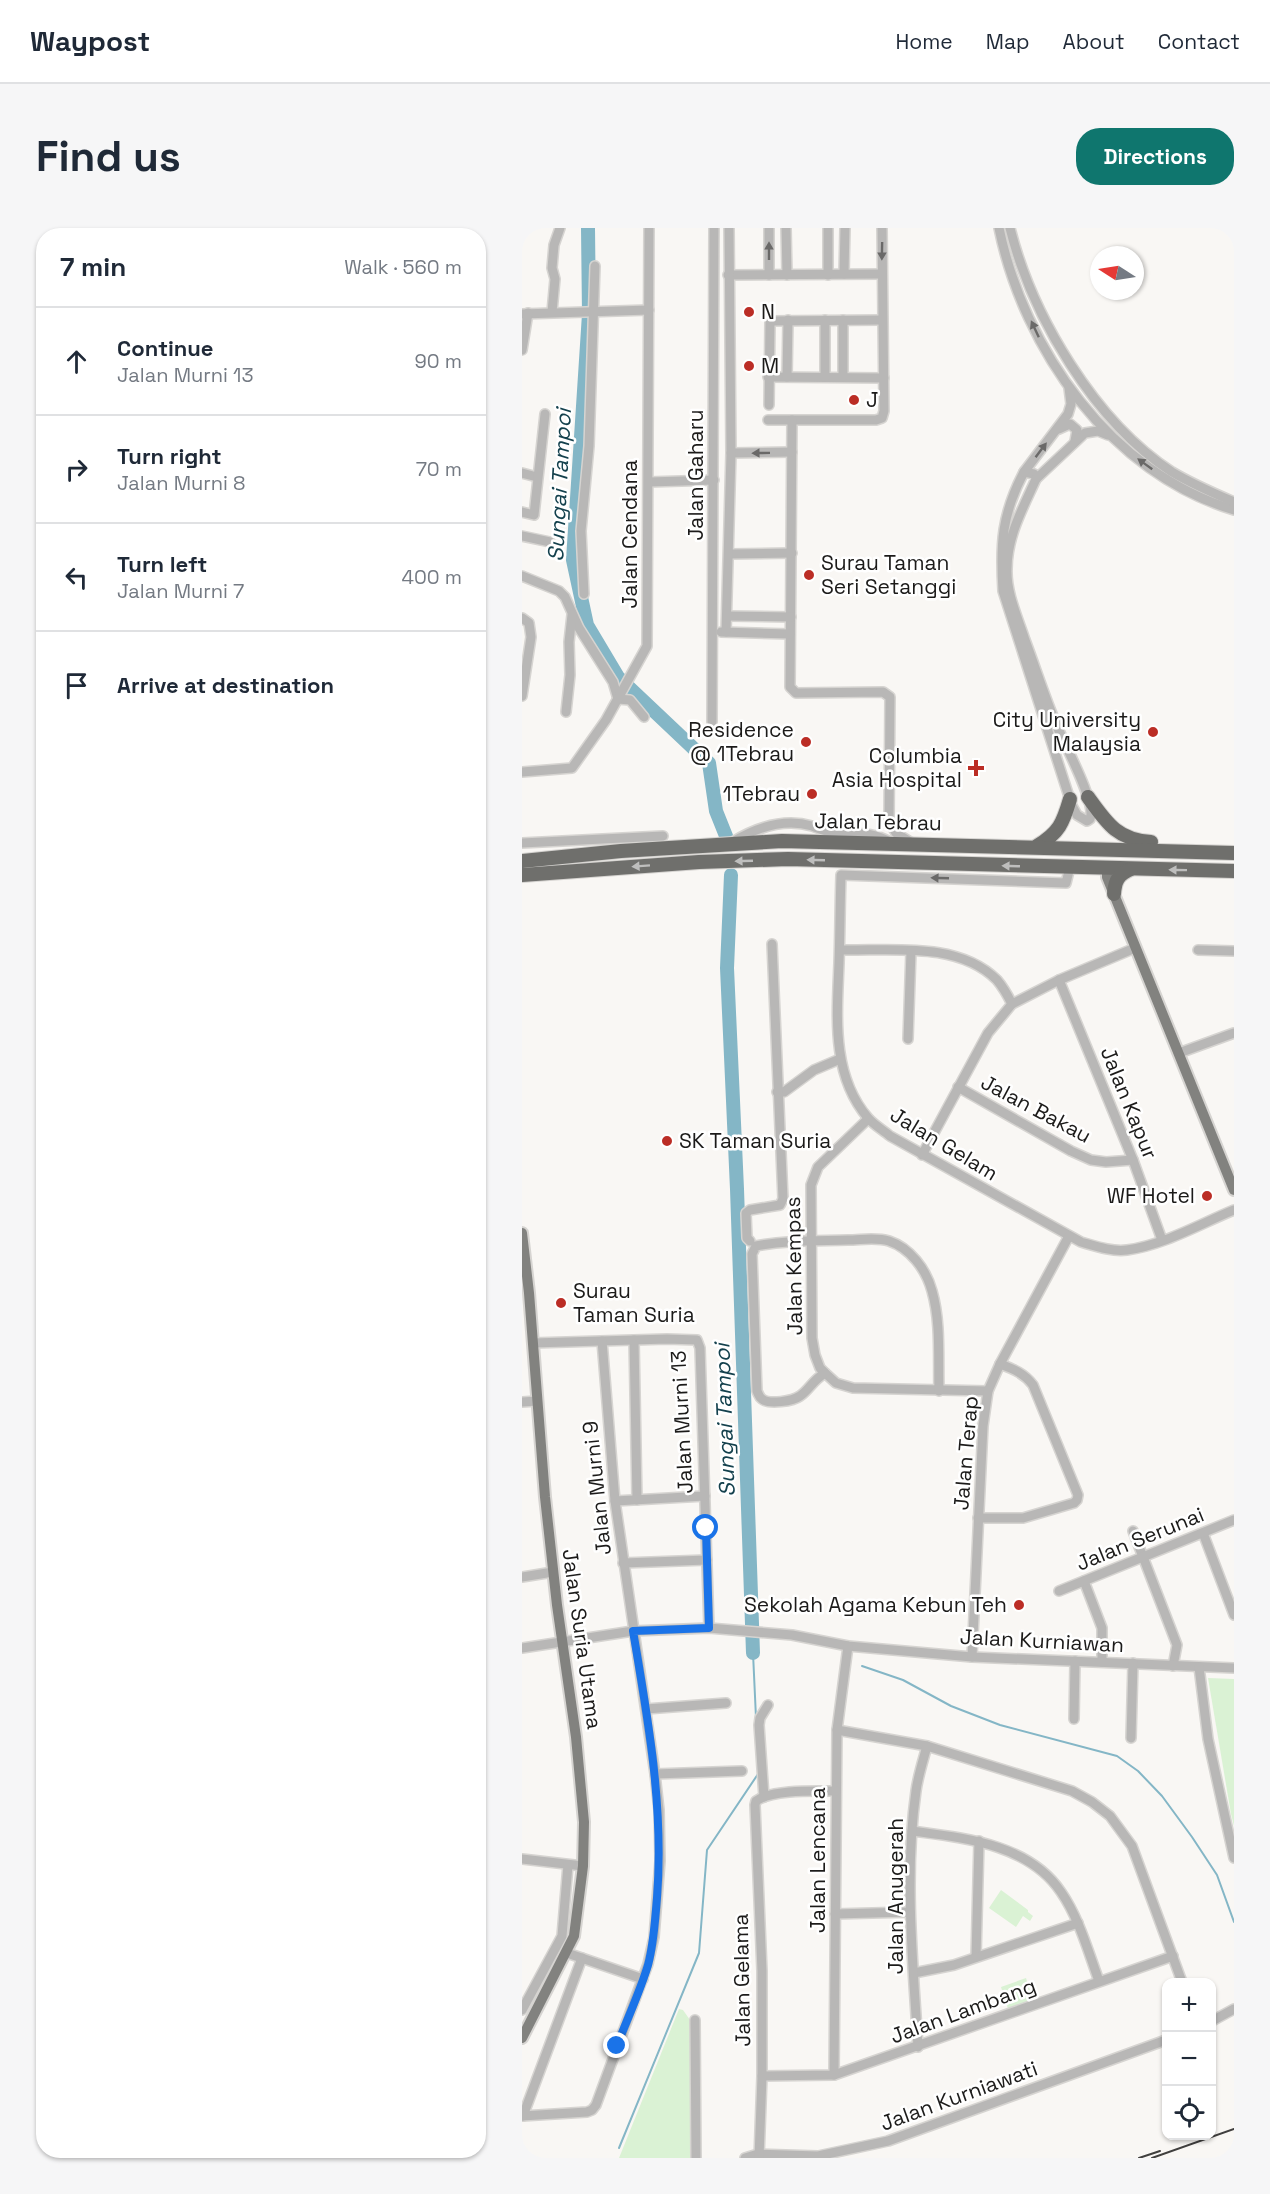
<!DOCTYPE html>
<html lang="en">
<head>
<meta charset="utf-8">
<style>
	body { margin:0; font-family:"Space Grotesk",sans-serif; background:#f6f6f7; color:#1f2937 }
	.controls { position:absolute; right:18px; bottom:18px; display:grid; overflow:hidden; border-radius:12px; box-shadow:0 2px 4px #0004 }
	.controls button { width:54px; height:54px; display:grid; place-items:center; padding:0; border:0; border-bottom:2px solid #e0e1e3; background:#fff; color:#1f2937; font:30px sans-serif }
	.compass { position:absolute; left:568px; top:18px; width:54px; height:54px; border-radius:50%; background:#fff; box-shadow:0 2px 4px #0004; rotate:282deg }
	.stop { position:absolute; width:18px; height:18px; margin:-14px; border:4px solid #1a73e8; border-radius:50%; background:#fff }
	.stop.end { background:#1a73e8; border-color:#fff; box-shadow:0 2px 6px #0008 }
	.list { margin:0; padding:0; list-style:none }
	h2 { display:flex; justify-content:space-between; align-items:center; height:78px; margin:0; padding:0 24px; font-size:26px }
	h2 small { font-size:20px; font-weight:400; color:#747a83 }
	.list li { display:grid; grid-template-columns:39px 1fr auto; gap:18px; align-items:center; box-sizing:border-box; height:108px; padding:0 24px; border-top:2px solid #e0e1e3 }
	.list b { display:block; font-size:22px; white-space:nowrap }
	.list p { margin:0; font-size:20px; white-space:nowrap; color:#747a83 }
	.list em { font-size:20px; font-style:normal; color:#747a83 }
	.icon { flex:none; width:33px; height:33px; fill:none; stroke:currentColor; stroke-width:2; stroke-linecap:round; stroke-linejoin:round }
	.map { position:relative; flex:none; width:712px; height:1930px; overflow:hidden; border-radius:24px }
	header { display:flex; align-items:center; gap:36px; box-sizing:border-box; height:84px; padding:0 30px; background:#fff; border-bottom:2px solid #e0e1e3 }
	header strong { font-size:28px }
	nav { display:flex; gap:33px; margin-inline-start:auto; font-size:21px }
	.intro { display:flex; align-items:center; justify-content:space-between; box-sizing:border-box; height:144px; padding:0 36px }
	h1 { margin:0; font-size:42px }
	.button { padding:15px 27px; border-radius:24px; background:#0f766e; color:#fff; font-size:21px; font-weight:700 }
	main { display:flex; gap:36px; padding:0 36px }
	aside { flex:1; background:#fff; border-radius:24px; box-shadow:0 2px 4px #0004 }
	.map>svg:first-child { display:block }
</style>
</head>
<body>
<header>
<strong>Waypost</strong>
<nav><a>Home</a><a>Map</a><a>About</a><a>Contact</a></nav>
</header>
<div class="intro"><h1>Find us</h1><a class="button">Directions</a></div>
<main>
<aside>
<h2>7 min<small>Walk · 560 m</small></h2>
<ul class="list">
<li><svg class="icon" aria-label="ahead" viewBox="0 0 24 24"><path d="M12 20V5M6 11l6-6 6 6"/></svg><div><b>Continue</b><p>Jalan Murni 13</p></div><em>90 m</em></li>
<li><svg class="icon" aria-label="right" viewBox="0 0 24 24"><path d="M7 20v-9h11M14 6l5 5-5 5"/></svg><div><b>Turn right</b><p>Jalan Murni 8</p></div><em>70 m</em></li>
<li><svg class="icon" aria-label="left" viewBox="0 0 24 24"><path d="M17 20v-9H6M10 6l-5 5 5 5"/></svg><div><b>Turn left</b><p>Jalan Murni 7</p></div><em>400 m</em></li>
<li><svg class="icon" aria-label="arrive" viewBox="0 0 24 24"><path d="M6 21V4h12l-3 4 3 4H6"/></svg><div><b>Arrive at destination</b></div></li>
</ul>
</aside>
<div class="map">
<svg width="712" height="1930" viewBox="0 0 712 1930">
	<rect width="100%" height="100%" fill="#f9f7f4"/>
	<g fill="#daf2d4">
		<polygon points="686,1450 712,1451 712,1598 709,1586"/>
		<polygon points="479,1662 506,1682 506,1684 511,1688 508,1693 501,1688 494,1699 467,1680"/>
		<polygon points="504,1750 511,1772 486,1781 479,1759"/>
		<polygon points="157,1781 161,1782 168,1792 168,1930 97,1930"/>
	</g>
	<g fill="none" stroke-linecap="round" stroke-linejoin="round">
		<g stroke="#84b6c6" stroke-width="2">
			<polyline points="231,1425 234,1490"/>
			<polyline points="340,1438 381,1452 429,1478 478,1497 595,1528 616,1543 640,1568 670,1609 695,1647 712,1694"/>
			<polyline points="97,1920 177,1725 185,1622 236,1546"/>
		</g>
		<g stroke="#84b6c6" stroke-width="14">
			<polyline points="66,0 67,86 51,332 65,397 96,449 187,535 194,583 204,608"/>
			<polyline points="209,647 205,740 215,961 231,1425"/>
		</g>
		<defs>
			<g id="minor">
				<polyline points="264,0 265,47"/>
				<path d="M477,0C502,122 589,245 712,282"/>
				<path d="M488,0C510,88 573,194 650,244C670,256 691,265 712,274"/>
				<polyline points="322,46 323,0"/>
				<polyline points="206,47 360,46"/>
				<polyline points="247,47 247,0"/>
				<polyline points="306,47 306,0"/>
				<polyline points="30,84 33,51 30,40 32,17 38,0"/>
				<polyline points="0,86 127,82"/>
				<polyline points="0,122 6,85"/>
				<polyline points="246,149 362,150"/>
				<polyline points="265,149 266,92"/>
				<polyline points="303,149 303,92"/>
				<polyline points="321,149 321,92"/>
				<polyline points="247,177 248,93 360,92"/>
				<polyline points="246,192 354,192 360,190 362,183 360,0"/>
				<polyline points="270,192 268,459 274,465 361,464 368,469 367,593 374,605 390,615"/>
				<polyline points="537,201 548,196 555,202 553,213"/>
				<polyline points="209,225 270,224"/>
				<path d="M502,244L512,246L514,251C501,280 485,308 485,341C484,365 496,390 503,412C514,441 523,470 535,498C542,516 575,575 568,591L565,593L555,587L550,578L481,363C478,315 480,286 502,244Z"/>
				<polyline points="502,244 546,186 549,176 547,160"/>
				<polyline points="0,245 15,249"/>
				<polyline points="514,251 563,205 576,203 586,207"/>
				<polyline points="127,254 192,252"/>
				<polyline points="0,284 12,287 23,186"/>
				<polyline points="0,308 28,314"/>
				<polyline points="208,326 270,325"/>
				<polyline points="0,348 37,363 43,369 57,400 91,454 96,471 108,472 122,489"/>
				<polyline points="62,366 59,303 67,218 73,38"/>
				<polyline points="205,388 269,389"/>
				<polyline points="0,390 7,395 9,409 0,468"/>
				<polyline points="199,404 268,406"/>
				<polyline points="204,404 209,225 207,0"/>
				<polyline points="44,484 48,447 47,414 50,387"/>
				<polyline points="190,494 192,0"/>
				<polyline points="0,544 50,540 84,492 125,418 127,0"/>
				<polyline points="0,615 141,608"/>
				<path d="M209,615C233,600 262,590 290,598C298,601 305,604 313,605C335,607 347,602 368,614"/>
				<path d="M548,639L544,655L319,647C318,676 318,706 317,735C315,788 309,847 346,890C352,897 361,902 368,908L559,1014C573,1018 590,1024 605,1022C642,1017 678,996 712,982"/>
				<path d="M318,722C369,723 436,713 475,752C481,759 486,768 490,776"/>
				<polyline points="676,722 712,723"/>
				<polyline points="537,752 611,932 640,1012"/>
				<polyline points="386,811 389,723"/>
				<polyline points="657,825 712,805"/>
				<polyline points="436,859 549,923 569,932 584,934 611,932"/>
				<polyline points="255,864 262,864 292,842 318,831"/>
				<polyline points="346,891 296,939 289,957 290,1110 293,1127 298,1140 303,1145 314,1155 331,1160 466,1163"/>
				<polyline points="400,927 466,805 490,776 537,752 613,720"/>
				<polyline points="228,1013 225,1010 224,985 228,982 258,977 261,971 250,716"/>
				<polyline points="112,1112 115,1272"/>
				<polyline points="11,1115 145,1111 175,1112 178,1120 187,1400"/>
				<path d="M303,1145C291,1152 287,1162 278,1168C271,1173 247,1177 240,1171C237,1169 237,1167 235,1163L230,1026L234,1018C264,1012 295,1013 326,1012C339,1012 354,1009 367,1013C388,1020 404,1041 410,1063C419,1094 416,1130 417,1163"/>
				<polyline points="0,1174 15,1173"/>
				<polyline points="93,1273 183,1268"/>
				<path d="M456,1290H501L552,1275L555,1272L556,1267L511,1157C502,1145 491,1141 478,1136"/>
				<polyline points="611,1303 655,1417 651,1438"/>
				<polyline points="681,1305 712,1387"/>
				<polyline points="101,1335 185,1332"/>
				<polyline points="0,1349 31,1344"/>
				<polyline points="562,1353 580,1400 580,1434"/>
				<polyline points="537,1363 712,1292"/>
				<polyline points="0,1420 111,1403 187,1400 270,1407 326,1418 450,1429 712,1440"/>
				<polyline points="450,1429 461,1198 466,1163 478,1136 547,1008"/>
				<polyline points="677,1439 686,1511 712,1630"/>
				<polyline points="124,1481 204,1475"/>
				<polyline points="552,1491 553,1433"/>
				<polyline points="315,1502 405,1518 550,1563 570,1574 588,1588 610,1618 660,1754"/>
				<polyline points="609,1510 611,1435"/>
				<polyline points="133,1546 220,1543"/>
				<polyline points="242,1569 237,1497 238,1490 246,1477"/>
				<path d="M390,1603C442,1610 507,1616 539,1664C557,1690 566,1723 577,1753"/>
				<polyline points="0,1631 61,1638"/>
				<polyline points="313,1686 388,1684"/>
				<polyline points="45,1725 121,1751"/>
				<polyline points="454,1729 457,1613"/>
				<polyline points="392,1745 432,1737 556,1695"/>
				<polyline points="0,1782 40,1708 46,1637"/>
				<polyline points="173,1792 174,1930"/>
				<polyline points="690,1793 712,1781"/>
				<path d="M396,1819C391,1734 382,1648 394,1563C396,1548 401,1533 405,1518"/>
				<polyline points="312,1847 315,1502 326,1418"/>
				<polyline points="240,1848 312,1847 651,1728"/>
				<polyline points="0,1888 65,1884 70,1882 74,1877 126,1736 132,1709 138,1633 137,1582 133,1546 93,1273 80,1113"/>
				<polyline points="1,1888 60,1730"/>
				<polyline points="223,1930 236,1926 296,1928 366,1913 644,1812"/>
				<path d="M237,1930L240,1848V1743L233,1577L234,1573C250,1561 294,1563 314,1563"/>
			</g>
			<g id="major">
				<polyline points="585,641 585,649 712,962"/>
				<polyline points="0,1005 7,1065 23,1269 35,1377 54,1509 62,1594 61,1638 52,1708 0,1810"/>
			</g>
			<g id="highway">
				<path d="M566,569C584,594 595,612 629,614"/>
				<path d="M515,618C537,605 541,595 548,571"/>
				<polyline points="0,633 99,623 260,613 712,625"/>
				<polyline points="0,647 177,634 266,631 712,643"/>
				<path d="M592,666C593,652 596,647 609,641"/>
			</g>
		</defs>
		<use href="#minor" stroke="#d6d4d1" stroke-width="12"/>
		<use href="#major" stroke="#d6d4d1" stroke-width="14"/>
		<use href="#highway" stroke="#d6d4d1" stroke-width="16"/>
		<use href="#minor" stroke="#b8b7b6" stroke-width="9"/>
		<use href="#major" stroke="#82827f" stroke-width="10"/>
		<use href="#highway" stroke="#6f6f6c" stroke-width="14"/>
		<g stroke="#403f3e" stroke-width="2">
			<polyline points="617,1930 638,1923"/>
			<polyline points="630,1930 712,1901"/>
		</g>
	</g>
	<defs><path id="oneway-solid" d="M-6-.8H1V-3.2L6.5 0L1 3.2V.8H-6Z" transform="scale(1.5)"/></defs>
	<g fill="#6a6968">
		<use href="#oneway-solid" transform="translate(247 23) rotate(-90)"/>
		<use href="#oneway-solid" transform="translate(360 23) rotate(91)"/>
		<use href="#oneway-solid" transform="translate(513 101) rotate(-115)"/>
		<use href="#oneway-solid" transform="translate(519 222) rotate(-53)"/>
		<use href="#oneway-solid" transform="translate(239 225) rotate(179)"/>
		<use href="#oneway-solid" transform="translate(623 236) rotate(-144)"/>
		<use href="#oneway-solid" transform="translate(418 650) rotate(-178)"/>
	</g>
	<g fill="#bebebd">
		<use href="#oneway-solid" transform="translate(294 632) rotate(-178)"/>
		<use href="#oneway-solid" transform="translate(222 633) rotate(178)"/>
		<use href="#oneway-solid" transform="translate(119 638) rotate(176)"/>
		<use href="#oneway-solid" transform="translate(489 638) rotate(-178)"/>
		<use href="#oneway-solid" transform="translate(656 642) rotate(-179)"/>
	</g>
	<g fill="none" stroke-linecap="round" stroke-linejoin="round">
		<path stroke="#1a73e8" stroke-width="8" d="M95,1818C105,1791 118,1764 126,1737C132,1715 133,1692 135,1670C142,1579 126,1491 111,1403L187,1400L184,1300"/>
	</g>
	<g fill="#bb2d25" stroke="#fff" stroke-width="2">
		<circle cx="227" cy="84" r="6"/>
		<circle cx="227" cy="138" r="6"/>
		<circle cx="332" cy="172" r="6"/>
		<circle cx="287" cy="347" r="6"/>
		<circle cx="631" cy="504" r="6"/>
		<circle cx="284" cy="514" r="6"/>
		<path d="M451 531h6v6h6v6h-6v6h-6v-6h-6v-6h6z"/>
		<circle cx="290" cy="566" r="6"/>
		<circle cx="145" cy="913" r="6"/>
		<circle cx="685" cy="968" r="6"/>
		<circle cx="39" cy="1075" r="6"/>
		<circle cx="497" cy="1377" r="6"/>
	</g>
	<g text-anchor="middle" stroke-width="5" stroke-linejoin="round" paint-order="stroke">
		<g font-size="21" fill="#1c1b1a" stroke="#fff" text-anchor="start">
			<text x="239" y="91">N</text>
			<text x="239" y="145">M</text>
			<text x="344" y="179">J</text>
			<text x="299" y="342">Surau Taman<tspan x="299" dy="24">Seri Setanggi</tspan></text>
			<text x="619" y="499" text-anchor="end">City University<tspan x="619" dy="24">Malaysia</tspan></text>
			<text x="272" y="509" text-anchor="end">Residence<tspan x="272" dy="24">@ 1Tebrau</tspan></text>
			<text x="440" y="535" text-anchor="end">Columbia<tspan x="440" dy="24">Asia Hospital</tspan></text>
			<text x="278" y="573" text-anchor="end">1Tebrau</text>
			<text x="157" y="920">SK Taman Suria</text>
			<text x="673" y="975" text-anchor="end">WF Hotel</text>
			<text x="51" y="1070">Surau<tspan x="51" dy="24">Taman Suria</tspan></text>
			<text x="485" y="1384" text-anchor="end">Sekolah Agama Kebun Teh</text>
		</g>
		<g font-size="21" fill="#1c1b1a" stroke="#fff">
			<text transform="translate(174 247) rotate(-90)" y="7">Jalan Gaharu</text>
			<text transform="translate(108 306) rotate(-90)" y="7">Jalan Cendana</text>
			<text transform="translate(356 594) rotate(1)" y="7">Jalan Tebrau</text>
			<text transform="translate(607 875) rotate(68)" y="7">Jalan Kapur</text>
			<text transform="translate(514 881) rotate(28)" y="7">Jalan Bakau</text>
			<text transform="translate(422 916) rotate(31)" y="7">Jalan Gelam</text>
			<text transform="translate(272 1038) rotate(-91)" y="7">Jalan Kempas</text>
			<text transform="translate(160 1194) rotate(-93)" y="7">Jalan Murni 13</text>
			<text transform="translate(444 1225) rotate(-85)" y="7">Jalan Terap</text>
			<text transform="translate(75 1260) rotate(-96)" y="7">Jalan Murni 9</text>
			<text transform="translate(618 1311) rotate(-22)" y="7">Jalan Serunai</text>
			<text transform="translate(60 1411) rotate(82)" y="7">Jalan Suria Utama</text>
			<text transform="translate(520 1413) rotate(3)" y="7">Jalan Kurniawan</text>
			<text transform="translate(296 1632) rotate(-90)" y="7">Jalan Lencana</text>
			<text transform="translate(374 1668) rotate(-90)" y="7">Jalan Anugerah</text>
			<text transform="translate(220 1752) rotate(-91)" y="7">Jalan Gelama</text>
			<text transform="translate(441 1783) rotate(-20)" y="7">Jalan Lambang</text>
			<text transform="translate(437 1868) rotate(-20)" y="7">Jalan Kurniawati</text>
		</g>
		<g font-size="22" font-style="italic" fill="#14414d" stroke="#fff">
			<text transform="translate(37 257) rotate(-87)" y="8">Sungai Tampoi</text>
			<text transform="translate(202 1192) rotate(-92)" y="8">Sungai Tampoi</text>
		</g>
	</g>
</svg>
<div class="controls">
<button>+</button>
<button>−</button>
<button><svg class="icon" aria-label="locate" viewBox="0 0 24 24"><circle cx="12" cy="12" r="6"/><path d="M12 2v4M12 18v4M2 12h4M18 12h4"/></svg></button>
</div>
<svg class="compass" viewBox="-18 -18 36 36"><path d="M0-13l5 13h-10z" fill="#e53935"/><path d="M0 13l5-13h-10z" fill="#747a83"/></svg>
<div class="stop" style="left:184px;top:1300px"></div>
<div class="stop end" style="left:95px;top:1818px"></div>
</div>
</main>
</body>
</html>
